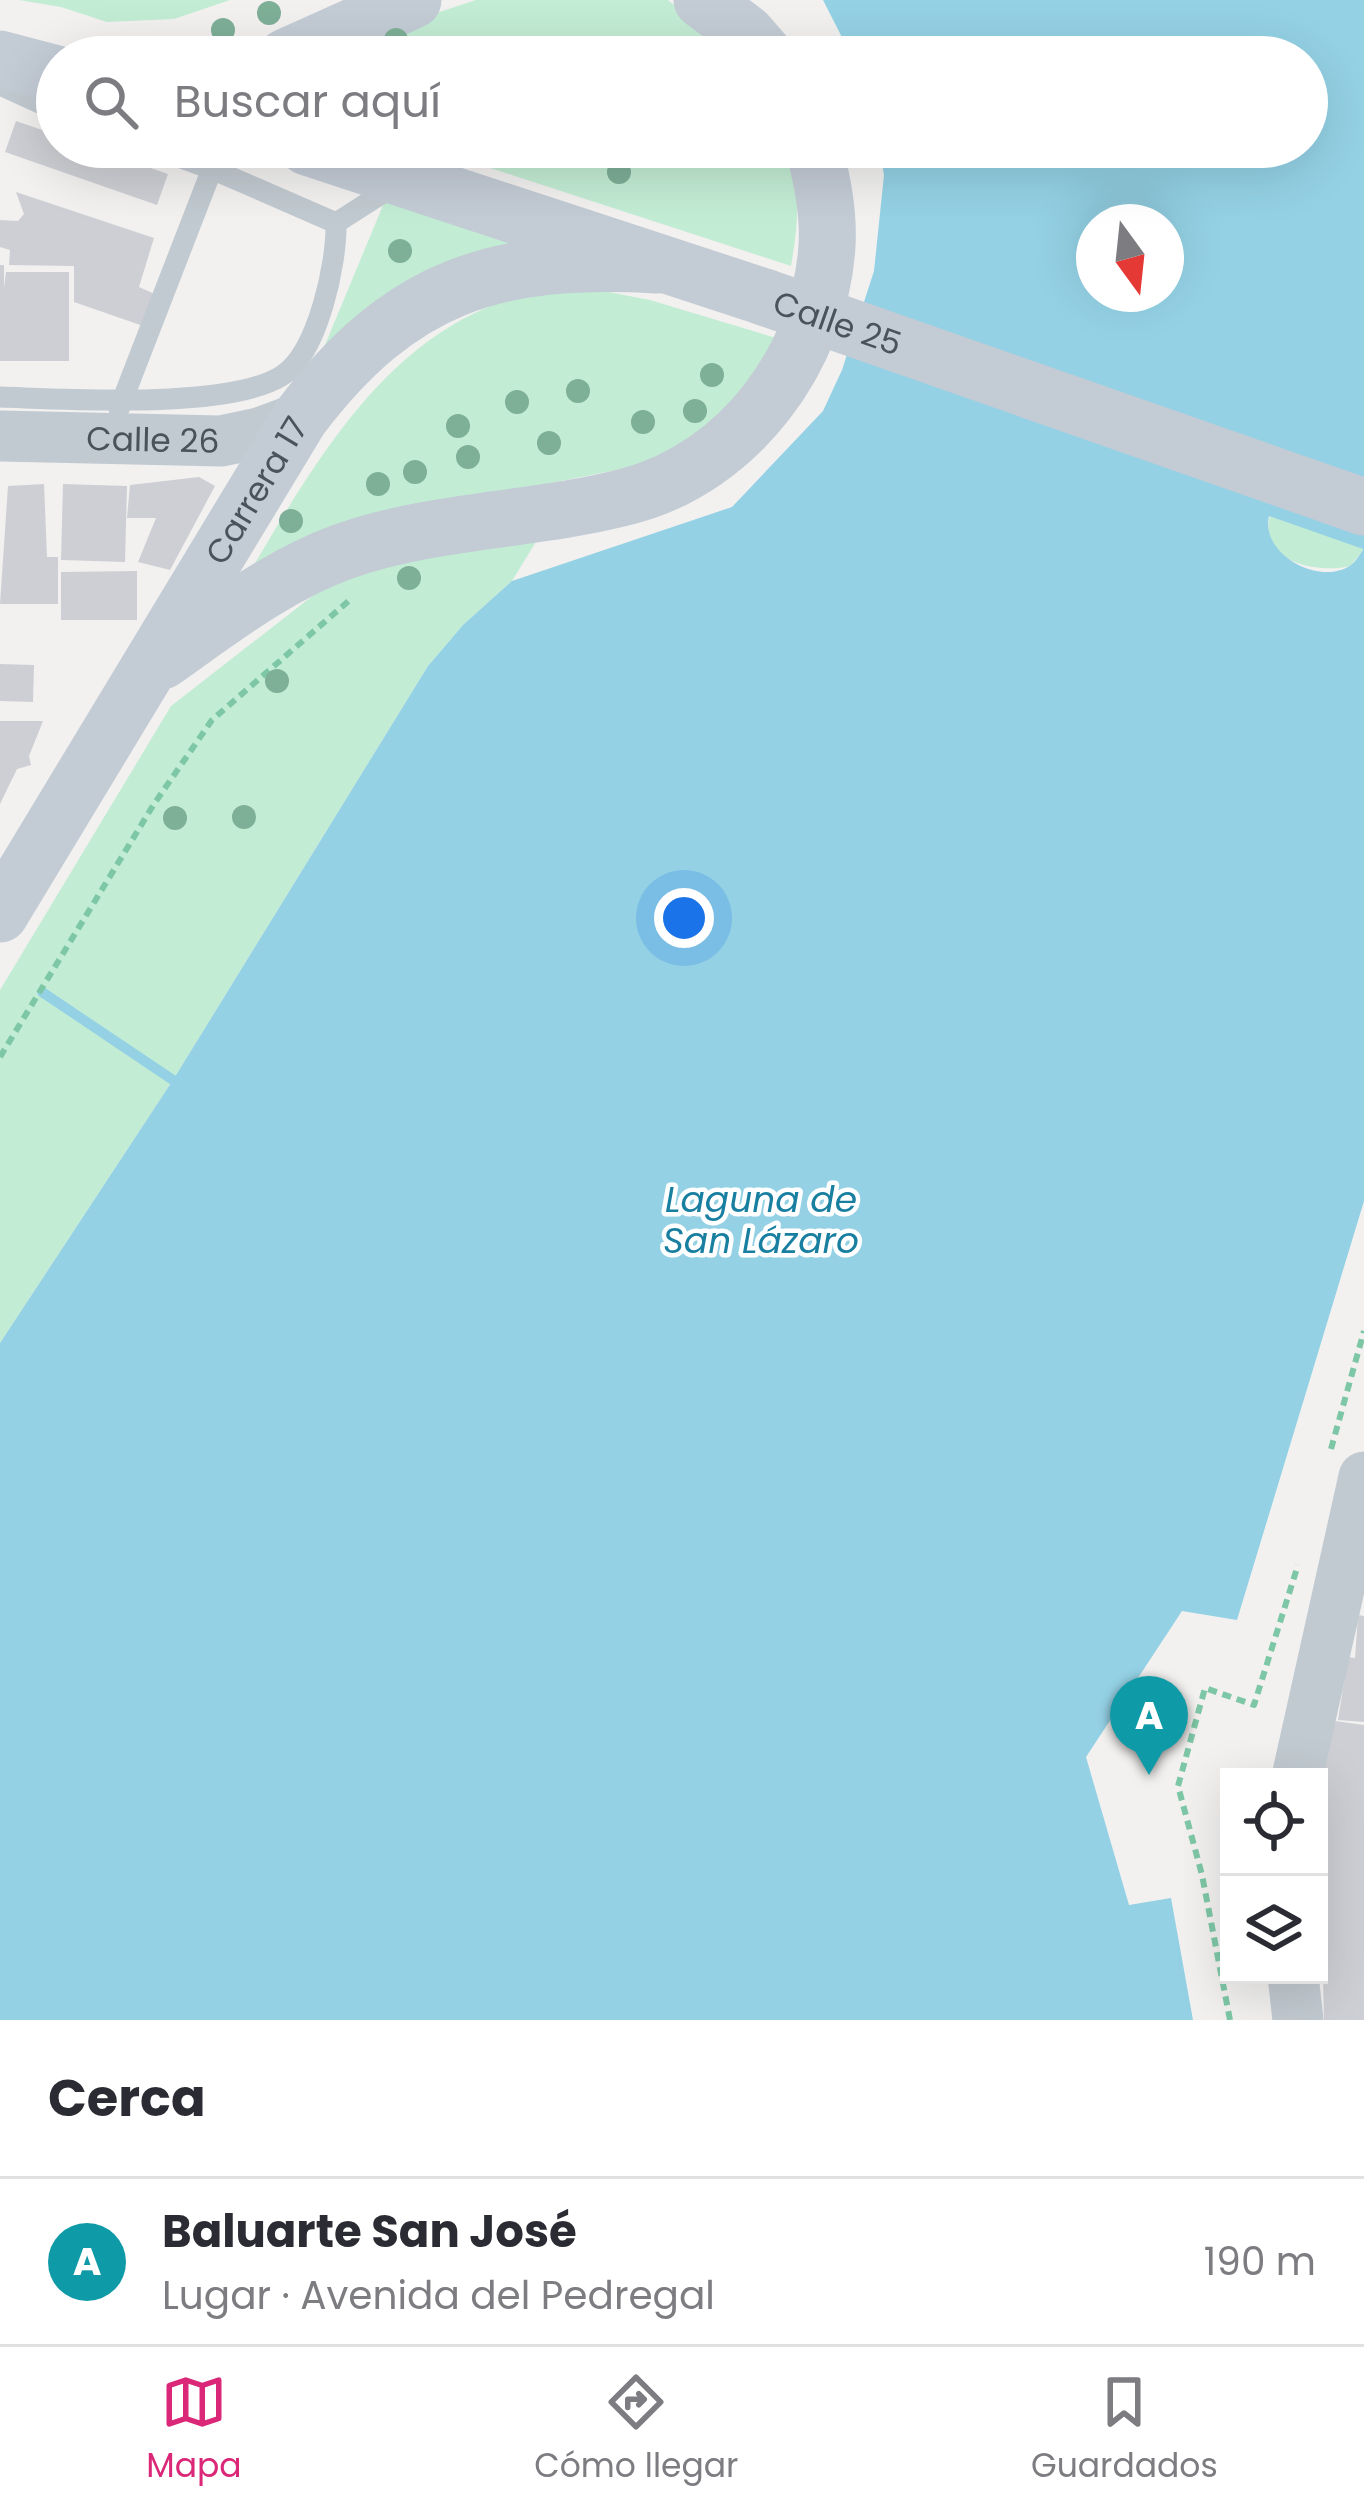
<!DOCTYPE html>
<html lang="es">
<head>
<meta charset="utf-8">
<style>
	body { margin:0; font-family:Poppins,sans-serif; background:#f7f7f7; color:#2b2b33 }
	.controls { position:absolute; right:36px; bottom:36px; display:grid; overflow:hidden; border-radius:0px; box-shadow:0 12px 48px #0002 }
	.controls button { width:108px; height:108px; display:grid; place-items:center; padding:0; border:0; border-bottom:3px solid #e1e1e2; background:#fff; color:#2b2b33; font:60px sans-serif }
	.compass { position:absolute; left:1076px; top:204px; width:108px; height:108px; border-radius:50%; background:#fff; box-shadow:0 12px 48px #0002; rotate:165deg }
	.you { position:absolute; left:684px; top:918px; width:42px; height:42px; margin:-30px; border:9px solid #fff; border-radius:50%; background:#1a73e8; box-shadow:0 0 0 18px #1a73e833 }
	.badge { display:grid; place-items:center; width:78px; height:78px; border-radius:50%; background:#db2777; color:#fff; font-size:39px; font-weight:700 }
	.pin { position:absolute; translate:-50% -99px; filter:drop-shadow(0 3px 6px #0008) }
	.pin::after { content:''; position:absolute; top:63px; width:42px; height:36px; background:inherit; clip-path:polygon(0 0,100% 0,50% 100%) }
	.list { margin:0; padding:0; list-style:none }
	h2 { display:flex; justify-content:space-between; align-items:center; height:156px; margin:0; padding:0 48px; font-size:51px }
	h2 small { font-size:39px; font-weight:400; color:#7c7c81 }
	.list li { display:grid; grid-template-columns:78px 1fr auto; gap:36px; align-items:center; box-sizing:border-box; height:168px; padding:0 48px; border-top:3px solid #e1e1e2 }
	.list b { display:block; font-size:45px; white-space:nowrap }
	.list p { margin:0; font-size:39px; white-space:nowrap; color:#7c7c81 }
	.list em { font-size:39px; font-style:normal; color:#7c7c81 }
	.icon { flex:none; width:66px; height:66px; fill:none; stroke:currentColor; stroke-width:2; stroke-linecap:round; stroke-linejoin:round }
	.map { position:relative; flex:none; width:1364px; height:2020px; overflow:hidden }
	.search { position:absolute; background:#fff; box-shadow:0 12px 48px #0002; left:36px; right:36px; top:36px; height:132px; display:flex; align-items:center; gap:30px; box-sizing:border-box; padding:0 42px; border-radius:66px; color:#7c7c81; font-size:45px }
	.sheet { height:324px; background:#fff }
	nav { display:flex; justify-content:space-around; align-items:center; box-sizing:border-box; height:168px; border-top:3px solid #e1e1e2; background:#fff; font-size:33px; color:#7c7c81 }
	nav a { display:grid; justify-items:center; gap:6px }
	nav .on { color:#db2777 }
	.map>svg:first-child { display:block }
</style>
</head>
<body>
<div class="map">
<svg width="1364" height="2020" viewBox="0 0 1364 2020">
	<rect width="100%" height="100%" fill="#f2f1f0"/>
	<g fill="#c3ecd4">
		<polygon points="19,0 230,0 174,19 107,22 61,7"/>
		<polygon points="476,0 668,0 737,57 320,57 360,38"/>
		<path d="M426,147H787C802,187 798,225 791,266Z"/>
		<polygon points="386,198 527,244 320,357"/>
		<path d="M593,289L650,300L786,341L739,410L662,461L531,487L239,590C310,472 384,329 528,294C548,289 572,290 593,289Z"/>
		<path d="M1270,515L1364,549L1350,566C1316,574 1258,562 1270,515Z"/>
		<polygon points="542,532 512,581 463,625 428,666 173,1080 0,1343 0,990 171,706 356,562"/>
	</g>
	<path fill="#94d1e5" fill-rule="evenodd" d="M823,0H1364V1201L1237,1620L1182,1611L1086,1757L1129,1905L1171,1898L1193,2020H0V1343L173,1080L428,666L463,625L512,581L732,507L823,411L842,370L874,271L884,175L879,147H1307V57H852ZM1094,222H1166V294H1094ZM1269,516L1363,549V550C1359,555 1356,561 1351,565C1320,587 1260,554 1269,516Z"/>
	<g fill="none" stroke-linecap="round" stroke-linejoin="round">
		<polyline stroke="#94d1e5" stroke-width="10" points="42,992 173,1080"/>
	</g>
	<g fill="#cecfd4">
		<polygon points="16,121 57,135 57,147 90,147 168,174 157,205 5,152"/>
		<polygon points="16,192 154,238 139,287 157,295 146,327 74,302 74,266 9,265 10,250 0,247 0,220 18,221 24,214"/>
		<polygon points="0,265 4,265 4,288 6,272 69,272 69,361 0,361"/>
		<polygon points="199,477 215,486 170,570 138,562 156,518 127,518 130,485"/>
		<polygon points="44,484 47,557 58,557 58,604 0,604 8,486"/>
		<polygon points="63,484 127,486 125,562 61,560"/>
		<polygon points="137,571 137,620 61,620 61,572"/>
		<polygon points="0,664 34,665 33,702 0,701"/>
		<polygon points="0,721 43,721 29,756 31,765 17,769 0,804"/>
		<polygon points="1358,1615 1364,1616 1364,1722 1338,1720 1348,1657 1355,1658"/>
		<polygon points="1328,1720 1364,1725 1364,2020 1324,2020 1319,1814"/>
	</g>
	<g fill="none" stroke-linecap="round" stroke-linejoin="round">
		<g stroke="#7ec7a6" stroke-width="6" stroke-dasharray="9 6" stroke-linecap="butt">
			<polyline points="195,57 244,47"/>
			<polyline points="0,1057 154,804 212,720 352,598"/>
			<polyline points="1331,1449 1364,1331"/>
			<polyline points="1230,2020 1202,1875 1178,1786 1205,1688 1254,1705 1298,1565"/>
		</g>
		<g stroke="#c2cad1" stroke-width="21">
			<polyline points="0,85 57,111"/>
			<polyline points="336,223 397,184"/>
			<path d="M0,397C66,399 230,410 283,375C318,352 337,263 336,223L212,169L151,147"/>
			<polyline points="119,409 212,169"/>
		</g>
		<g stroke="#c2cad1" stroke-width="51">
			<path id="s1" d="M0,436L221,441L259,433L300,418"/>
			<polyline points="1297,1777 1364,1477"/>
			<polyline points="1293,1975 1298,2020"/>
		</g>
		<g stroke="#c3cbd5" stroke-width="57">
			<polyline points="702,0 746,33 767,57"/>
			<polyline points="286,57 413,0"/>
			<polyline points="0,59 57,74"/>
			<polyline points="307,147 764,297"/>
			<path d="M162,661C219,621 276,576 342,552C434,519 535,521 629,496C739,467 820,358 827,246C829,212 822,180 814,147"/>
			<path id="s2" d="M0,914L300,418C401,285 495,256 657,265"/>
		</g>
		<path stroke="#c3cbd5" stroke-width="57" id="s3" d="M764,297L1364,507"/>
	</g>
	<g fill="#7eaf97">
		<circle cx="269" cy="13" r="12"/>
		<circle cx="223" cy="30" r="12"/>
		<circle cx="396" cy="40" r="12"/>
		<circle cx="619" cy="172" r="12"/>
		<circle cx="400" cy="251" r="12"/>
		<circle cx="712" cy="375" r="12"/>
		<circle cx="578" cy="391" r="12"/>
		<circle cx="517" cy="402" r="12"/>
		<circle cx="695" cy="411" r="12"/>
		<circle cx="643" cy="422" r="12"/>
		<circle cx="458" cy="426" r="12"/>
		<circle cx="549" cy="443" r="12"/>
		<circle cx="468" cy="457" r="12"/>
		<circle cx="415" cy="472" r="12"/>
		<circle cx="378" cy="484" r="12"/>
		<circle cx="291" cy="521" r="12"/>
		<circle cx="409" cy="578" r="12"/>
		<circle cx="277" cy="681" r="12"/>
		<circle cx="244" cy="817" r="12"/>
		<circle cx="175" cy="818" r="12"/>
	</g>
	<g text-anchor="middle" stroke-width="9" stroke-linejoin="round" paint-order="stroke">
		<g font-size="33" fill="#4a535c" stroke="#fff">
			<text dy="12" stroke="none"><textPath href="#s3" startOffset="78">Calle 25</textPath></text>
			<text dy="12" stroke="none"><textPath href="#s1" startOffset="153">Calle 26</textPath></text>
			<text dy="12" stroke="none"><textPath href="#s2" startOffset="495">Carrera 17</textPath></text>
		</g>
		<g font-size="36" font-style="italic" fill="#197fa0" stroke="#fff">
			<text x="761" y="1212">Laguna de<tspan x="761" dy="41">San Lázaro</tspan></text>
		</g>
	</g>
</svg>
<div class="controls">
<button><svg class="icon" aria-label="locate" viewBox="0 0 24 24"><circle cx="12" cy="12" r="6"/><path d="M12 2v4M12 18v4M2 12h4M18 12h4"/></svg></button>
<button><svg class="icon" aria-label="layers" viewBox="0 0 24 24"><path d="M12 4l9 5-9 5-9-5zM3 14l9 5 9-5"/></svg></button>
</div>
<svg class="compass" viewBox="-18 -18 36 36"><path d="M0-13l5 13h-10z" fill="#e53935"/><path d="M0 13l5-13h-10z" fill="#7c7c81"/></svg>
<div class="you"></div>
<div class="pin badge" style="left:1149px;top:1775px;background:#0f9aa8">A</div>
<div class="search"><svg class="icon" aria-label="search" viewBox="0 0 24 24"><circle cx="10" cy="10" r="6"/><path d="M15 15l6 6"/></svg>Buscar aquí</div>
</div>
<section class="sheet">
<h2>Cerca<small></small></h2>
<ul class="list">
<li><span class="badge" style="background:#0f9aa8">A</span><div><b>Baluarte San José</b><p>Lugar · Avenida del Pedregal</p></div><em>190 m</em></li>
</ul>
</section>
<nav>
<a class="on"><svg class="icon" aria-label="map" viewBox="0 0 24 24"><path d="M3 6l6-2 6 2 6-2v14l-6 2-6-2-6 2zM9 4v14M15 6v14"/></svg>Mapa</a>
<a><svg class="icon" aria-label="directions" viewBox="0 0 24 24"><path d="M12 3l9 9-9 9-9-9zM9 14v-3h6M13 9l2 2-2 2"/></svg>Cómo llegar</a>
<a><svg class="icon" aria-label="saved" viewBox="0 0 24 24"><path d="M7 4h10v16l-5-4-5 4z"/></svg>Guardados</a>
</nav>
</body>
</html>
